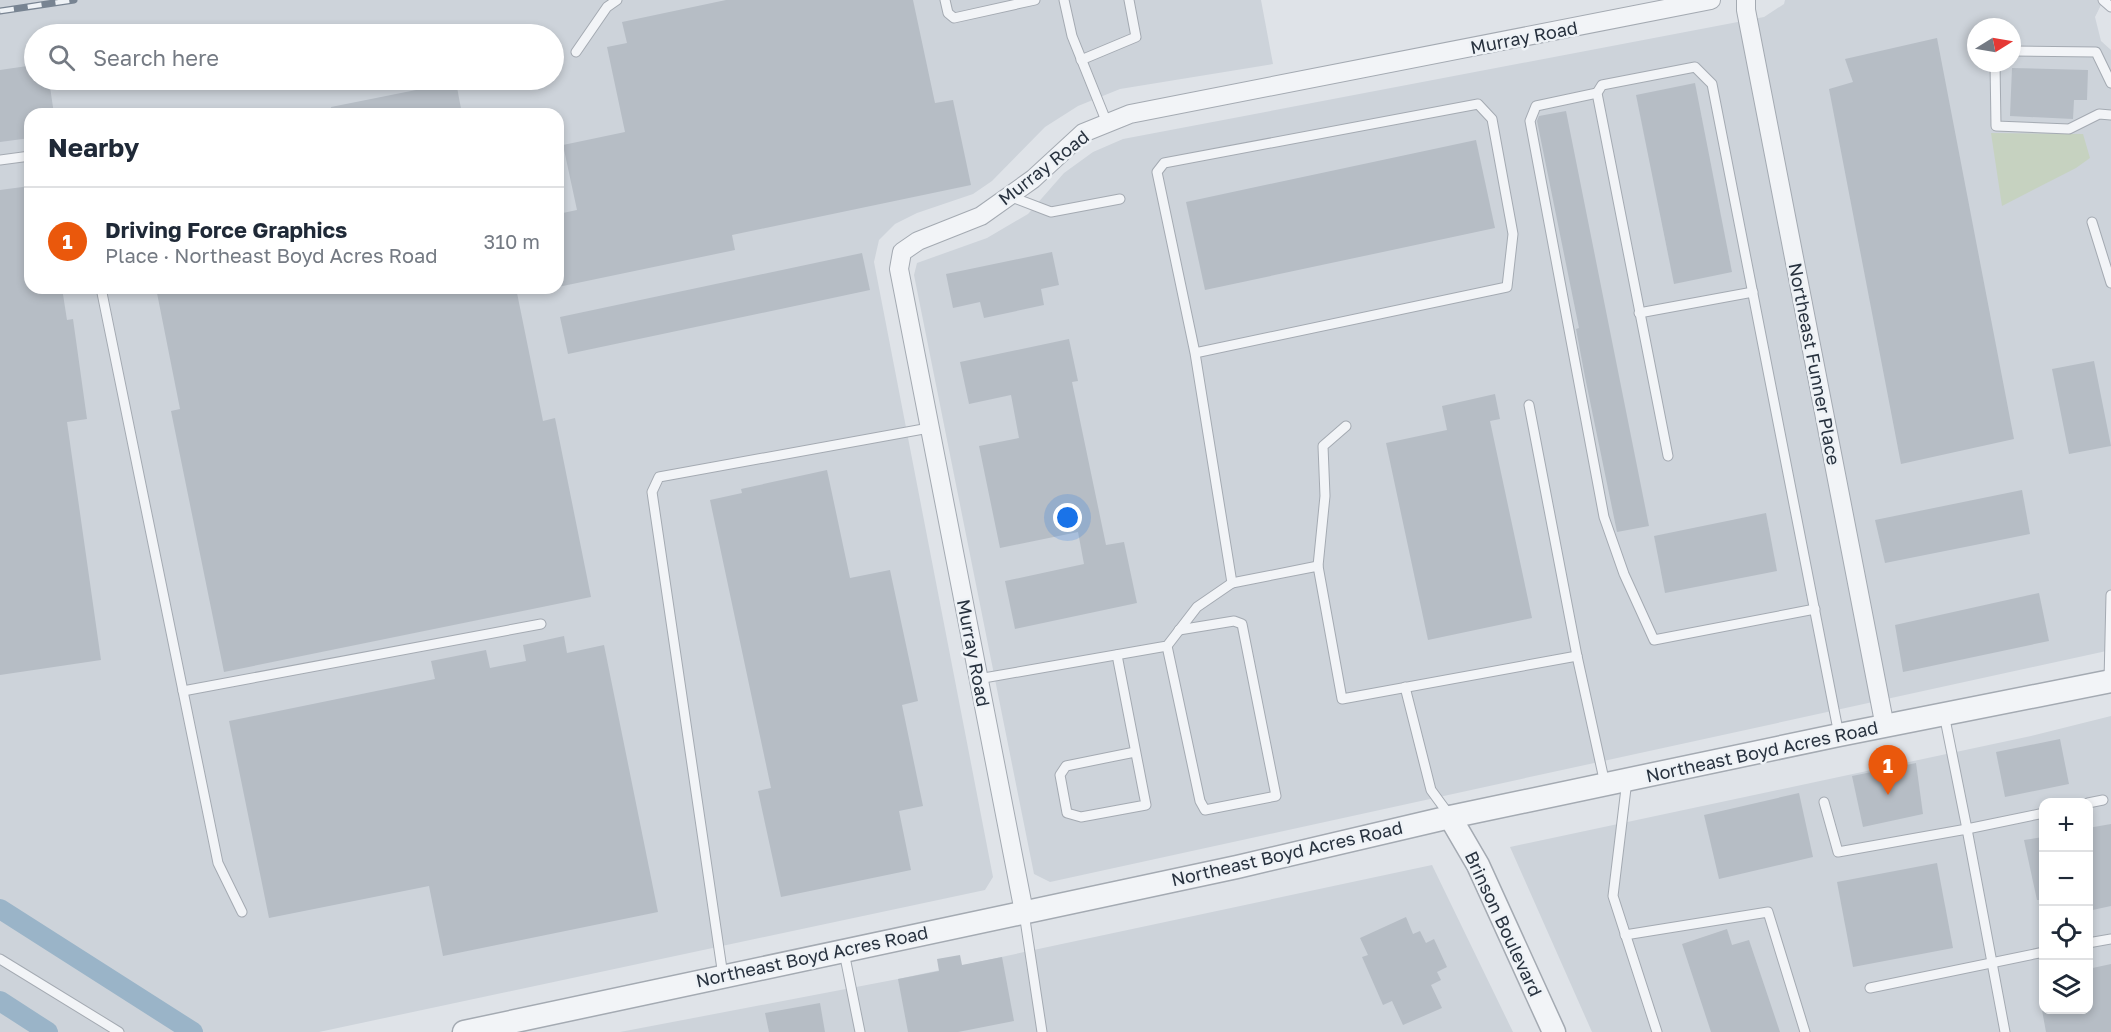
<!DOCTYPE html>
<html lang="en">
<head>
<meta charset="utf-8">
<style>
	body { margin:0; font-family:"Golos Text",sans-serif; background:#f2f2f3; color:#1f2937 }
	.controls { position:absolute; right:18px; bottom:18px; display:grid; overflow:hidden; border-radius:12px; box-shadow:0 3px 9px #0003 }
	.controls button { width:54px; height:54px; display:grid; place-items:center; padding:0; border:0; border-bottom:2px solid #e0e1e3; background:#fff; color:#1f2937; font:30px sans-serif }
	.compass { position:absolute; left:1967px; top:18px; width:54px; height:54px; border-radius:50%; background:#fff; box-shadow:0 3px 9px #0003; rotate:79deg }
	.you { position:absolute; left:1068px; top:518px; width:21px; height:21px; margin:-15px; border:4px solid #fff; border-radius:50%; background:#1a73e8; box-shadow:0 0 0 9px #1a73e833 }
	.badge { display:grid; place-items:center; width:39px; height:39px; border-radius:50%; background:#ea580c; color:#fff; font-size:20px; font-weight:700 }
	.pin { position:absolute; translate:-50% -50px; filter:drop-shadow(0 2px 3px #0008) }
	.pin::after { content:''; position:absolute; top:32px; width:21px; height:18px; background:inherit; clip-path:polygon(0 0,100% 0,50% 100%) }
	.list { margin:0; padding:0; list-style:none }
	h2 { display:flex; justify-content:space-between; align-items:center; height:78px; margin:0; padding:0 24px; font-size:26px }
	h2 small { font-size:20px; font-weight:400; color:#747a83 }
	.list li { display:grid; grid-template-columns:39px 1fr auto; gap:18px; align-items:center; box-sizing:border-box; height:108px; padding:0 24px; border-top:2px solid #e0e1e3 }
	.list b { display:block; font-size:22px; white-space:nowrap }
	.list p { margin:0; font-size:20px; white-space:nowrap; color:#747a83 }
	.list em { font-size:20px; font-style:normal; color:#747a83 }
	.icon { flex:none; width:33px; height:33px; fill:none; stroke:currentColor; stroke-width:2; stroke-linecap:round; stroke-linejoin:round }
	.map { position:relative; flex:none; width:2111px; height:1032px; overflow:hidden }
	.search { position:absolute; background:#fff; box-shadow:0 3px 9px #0003; left:24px; top:24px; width:540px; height:66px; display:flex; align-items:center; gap:15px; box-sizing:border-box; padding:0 21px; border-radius:33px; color:#747a83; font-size:22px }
	.panel { position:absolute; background:#fff; box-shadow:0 3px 9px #0003; left:24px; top:108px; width:540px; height:186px; border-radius:18px }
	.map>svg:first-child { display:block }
</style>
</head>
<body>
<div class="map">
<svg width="2111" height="1032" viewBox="0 0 2111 1032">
	<rect width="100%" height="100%" fill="#dfe3e8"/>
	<g fill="#cdd3da" fill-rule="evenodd">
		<path d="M0,0H1261L1273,64L1120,89L1078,106L1045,127L992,181L973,194L917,213L895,224L879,240L874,262L993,877L985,890L319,1032H0ZM34,34H554V80H34ZM30,114H558V288H30Z"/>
		<path d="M1785,0H2106L2101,5L2095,17L2101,41L2111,50V650L1050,882L1034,874L914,275L917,263L987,238L1028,214L1064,173L1093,152L1123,139L1764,17L1784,4ZM1976,27H2012V63H1976Z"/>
		<path d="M2111,716V1032H1592L1510,847L2031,736ZM2044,802H2088V1010H2044Z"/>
		<polygon points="1432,865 1513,1032 620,1032 898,979"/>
	</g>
	<polygon fill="#c6d2c0" points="1991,133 2083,134 2090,158 2076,168 2002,206"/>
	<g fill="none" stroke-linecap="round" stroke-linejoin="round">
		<g stroke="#9ab4c8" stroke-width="20">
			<polyline points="0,909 193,1032"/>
			<polyline points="0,1001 48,1032"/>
		</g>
	</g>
	<g fill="#b6bdc5">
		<polygon points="726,0 913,0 935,103 953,100 971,185 732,235 735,250 558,287 558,214 577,210 563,145 625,132 607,47 627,43 622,22"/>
		<polygon points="1937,38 2014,439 1901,464 1829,89 1853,82 1845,59"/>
		<polygon points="34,65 34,80 49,80 54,114 30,114 30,138 0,142 0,70"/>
		<polygon points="2012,68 2088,70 2087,100 2074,100 2073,119 2010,116"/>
		<polygon points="456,82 462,114 332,114 331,107"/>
		<polygon points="1695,83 1732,272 1674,284 1636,95"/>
		<polygon points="1566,111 1649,526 1617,532 1585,377 1576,329 1579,328 1537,121 1539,116"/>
		<polygon points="1476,140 1495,228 1205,290 1186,202"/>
		<polygon points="30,186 30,288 62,288 67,320 73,319 87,419 67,422 101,660 0,675 0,190"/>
		<polygon points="1052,252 1059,285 1041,289 1044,305 984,318 980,302 953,308 946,274"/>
		<polygon points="862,253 870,290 568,354 560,317"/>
		<polygon points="156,288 516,288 543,421 555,418 591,597 224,672 171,411 180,409"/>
		<polygon points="1069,339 1078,381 1072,382 1106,545 1124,542 1137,603 1015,629 1005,581 1084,564 1078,532 1000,548 979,446 1019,438 1011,395 969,404 960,362"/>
		<polygon points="2094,361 2111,446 2069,454 2052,369"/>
		<polygon points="1495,394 1500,419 1490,421 1532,618 1428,640 1386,443 1447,430 1442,406"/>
		<polygon points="827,470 850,578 890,570 918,701 902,705 923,806 899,811 911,870 781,897 758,791 771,788 710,500 742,493 741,489"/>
		<polygon points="2022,490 2030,534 1885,563 1875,520"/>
		<polygon points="1766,513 1777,571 1665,593 1654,536"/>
		<polygon points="2039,593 2049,641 1903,672 1895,625"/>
		<polygon points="564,636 567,653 604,645 658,912 443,956 429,886 269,918 229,721 435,679 431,661 486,650 490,668 526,661 523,645"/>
		<polygon points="2060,739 2069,784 2005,797 1996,752"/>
		<polygon points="1916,763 1923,814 1863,827 1852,776"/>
		<polygon points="1799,793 1813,857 1719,879 1704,815"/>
		<polygon points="2111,824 2111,906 2088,911 2088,828"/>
		<polygon points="2043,837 2043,900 2037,900 2024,840"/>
		<polygon points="1937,863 1953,948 1853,967 1837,882"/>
		<polygon points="1406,917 1413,934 1420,931 1426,943 1434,939 1447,967 1437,972 1441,980 1431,985 1442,1008 1403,1025 1392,1001 1383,1005 1362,957 1368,955 1360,938"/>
		<polygon points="1727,929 1732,945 1749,940 1780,1032 1711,1032 1682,944"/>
		<polygon points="960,955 962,965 1002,957 1014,1021 958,1032 908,1032 898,979 939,971 937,959"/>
		<polygon points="2111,964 2111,1032 2046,1032 2042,1010 2088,1010 2088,969"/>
		<polygon points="820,1003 825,1032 769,1032 765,1013"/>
	</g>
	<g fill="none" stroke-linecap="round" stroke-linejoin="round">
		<defs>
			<g id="service">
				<polyline points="945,0 948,13 954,18 1035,0"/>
				<polyline points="1064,0 1072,36 1107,123"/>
				<polyline points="2103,0 2111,7"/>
				<polyline points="2012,51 2096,52 2111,83"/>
				<polyline points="576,52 607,7 617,0"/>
				<polyline points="1081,60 1136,37 1129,0"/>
				<polyline points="1995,63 1996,126 2069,129 2099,114 2111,115"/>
				<polyline points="1597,93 1536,106 1530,121 1604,517 1624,574 1654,640 1815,609"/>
				<polyline points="0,160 30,156"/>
				<polyline points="1009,196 1051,212 1120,199"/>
				<polyline points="2092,222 2111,283"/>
				<polyline points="101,288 218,863 242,912"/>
				<polyline points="1639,313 1753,292"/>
				<polyline points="1529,405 1577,656 1605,784"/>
				<polyline points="1668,456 1597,93 1602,85 1695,67 1712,84 1839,735"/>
				<polyline points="1318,566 1325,496 1323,446 1346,426"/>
				<polyline points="1232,583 1318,566 1342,699 1577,656"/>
				<polyline points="1167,646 1200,801 1205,810 1276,796 1242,624 1234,621 1179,630"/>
				<polyline points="1117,655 1146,805 1081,817 1067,813 1060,775 1066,766 1135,752"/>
				<polyline points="978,679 1167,646 1197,607 1232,583 1195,353 1507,287 1513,234 1492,119 1478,104 1164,163 1157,172 1195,353"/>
				<polyline points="2109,681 2111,595"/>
				<polyline points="1405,687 1431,790 1450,816"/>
				<polyline points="183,691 541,624"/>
				<polyline points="1944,714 1967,829 2044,813"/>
				<polyline points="1627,780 1613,896 1657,1032"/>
				<polyline points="1824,802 1838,852 1967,829 2005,1032"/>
				<polyline points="2088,803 2103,800"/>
				<polyline points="1024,913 1042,1032"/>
				<polyline points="1625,935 1768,912 1805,1032"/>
				<polyline points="2088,943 2111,939"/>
				<polyline points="844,952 860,1032"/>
				<polyline points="0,959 119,1032"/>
				<polyline points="723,976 652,492 659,477 929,428"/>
				<polyline points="1870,988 2044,952"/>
			</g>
			<g id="minor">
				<polyline points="1746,0 1746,10 1885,727"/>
				<polyline points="1024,912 899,269 902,252 918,241 981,216 1033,179 1083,133 1130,114 1711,0"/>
			</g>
			<g id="tertiary">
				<polyline points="1450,817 1478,865 1554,1032"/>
				<polyline points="464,1032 1237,867 1450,817 1839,735 2111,681"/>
			</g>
		</defs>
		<use href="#service" stroke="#a4aab2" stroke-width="11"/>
		<use href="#minor" stroke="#a4aab2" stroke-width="20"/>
		<use href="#tertiary" stroke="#a4aab2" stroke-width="25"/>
		<use href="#service" stroke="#f2f4f7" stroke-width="9"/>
		<use href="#minor" stroke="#f2f4f7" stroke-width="18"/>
		<use href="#tertiary" stroke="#f2f4f7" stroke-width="22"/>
		<defs>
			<polyline id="rail" points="0,11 74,0"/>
		</defs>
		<use href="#rail" stroke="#788492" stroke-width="7"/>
		<use href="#rail" stroke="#eef2f6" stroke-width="4.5" stroke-dasharray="14" stroke-linecap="butt"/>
	</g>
	<g text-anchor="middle" stroke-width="5" stroke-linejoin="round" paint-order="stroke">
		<g font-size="18" fill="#28323f" stroke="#eef2f6">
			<text transform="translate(1524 38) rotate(-11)" y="6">Murray Road</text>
			<text transform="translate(1044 168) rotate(-38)" y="6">Murray Road</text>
			<text transform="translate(1814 364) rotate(79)" y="6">Northeast Funner Place</text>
			<text transform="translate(973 653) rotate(79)" y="6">Murray Road</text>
			<text transform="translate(1762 752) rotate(-12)" y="6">Northeast Boyd Acres Road</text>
			<text transform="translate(1287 854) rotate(-13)" y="6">Northeast Boyd Acres Road</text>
			<text transform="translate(1503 924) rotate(65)" y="6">Brinson Boulevard</text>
			<text transform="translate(812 957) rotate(-12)" y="6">Northeast Boyd Acres Road</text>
		</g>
	</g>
</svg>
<div class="controls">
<button>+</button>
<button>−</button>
<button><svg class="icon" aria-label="locate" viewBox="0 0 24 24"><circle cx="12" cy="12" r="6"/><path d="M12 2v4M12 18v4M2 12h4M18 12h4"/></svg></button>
<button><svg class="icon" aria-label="layers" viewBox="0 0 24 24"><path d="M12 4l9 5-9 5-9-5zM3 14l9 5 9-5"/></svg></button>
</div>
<svg class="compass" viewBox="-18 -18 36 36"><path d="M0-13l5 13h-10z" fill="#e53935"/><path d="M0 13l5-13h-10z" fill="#747a83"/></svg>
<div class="you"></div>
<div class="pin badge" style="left:1888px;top:795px">1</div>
<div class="search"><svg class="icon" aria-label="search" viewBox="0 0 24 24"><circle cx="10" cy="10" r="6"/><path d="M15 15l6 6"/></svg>Search here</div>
<section class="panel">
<h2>Nearby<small></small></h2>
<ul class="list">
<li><span class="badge">1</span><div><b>Driving Force Graphics</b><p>Place · Northeast Boyd Acres Road</p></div><em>310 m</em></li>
</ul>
</section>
</div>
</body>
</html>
